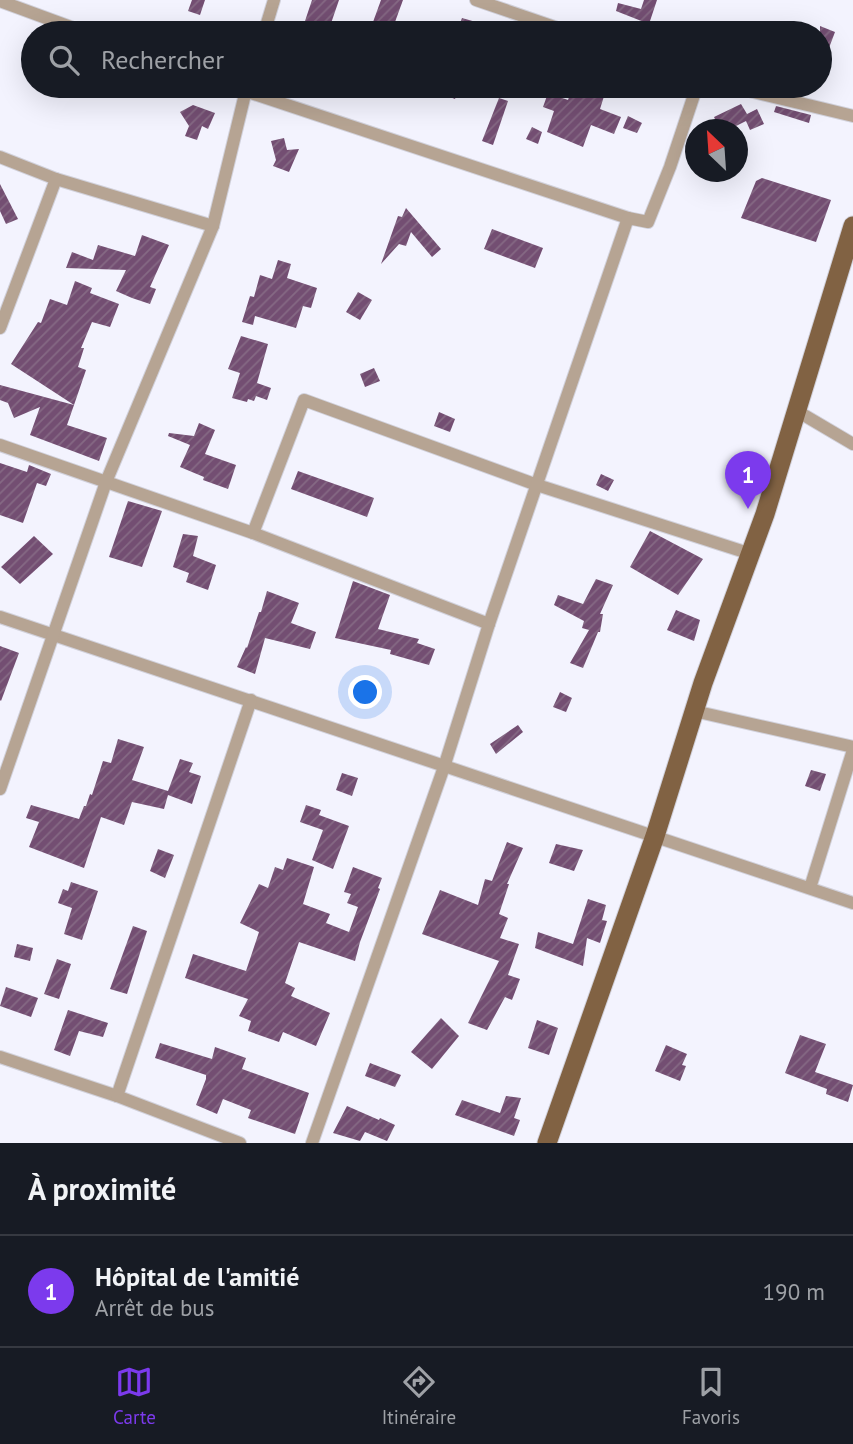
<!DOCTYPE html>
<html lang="fr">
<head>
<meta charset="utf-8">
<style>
	body { margin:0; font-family:"PT Sans",sans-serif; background:#242831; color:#f1f3f6 }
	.compass { position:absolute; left:685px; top:119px; width:63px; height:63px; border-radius:50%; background:#171b24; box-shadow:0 7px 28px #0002; rotate:335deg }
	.you { position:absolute; left:366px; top:693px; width:24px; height:24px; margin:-18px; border:5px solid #fff; border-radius:50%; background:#1a73e8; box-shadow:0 0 0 10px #1a73e833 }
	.badge { display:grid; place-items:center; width:46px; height:46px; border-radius:50%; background:#7c3aed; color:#fff; font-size:23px; font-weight:700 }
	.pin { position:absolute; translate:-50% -58px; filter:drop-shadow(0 2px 4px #0008) }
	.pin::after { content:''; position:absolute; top:37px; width:24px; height:21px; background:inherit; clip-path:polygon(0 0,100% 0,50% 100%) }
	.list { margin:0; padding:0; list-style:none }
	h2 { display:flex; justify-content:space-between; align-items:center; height:91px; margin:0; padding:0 28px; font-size:30px }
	h2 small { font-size:23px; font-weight:400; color:#9ea1a6 }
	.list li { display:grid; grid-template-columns:46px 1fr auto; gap:21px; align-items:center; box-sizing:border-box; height:112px; padding:0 28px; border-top:2px solid #363941 }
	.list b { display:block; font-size:26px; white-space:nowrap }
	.list p { margin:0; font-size:23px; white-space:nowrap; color:#9ea1a6 }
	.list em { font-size:23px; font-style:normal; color:#9ea1a6 }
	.icon { flex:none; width:38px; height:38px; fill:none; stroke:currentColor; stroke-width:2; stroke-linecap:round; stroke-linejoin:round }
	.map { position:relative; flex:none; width:853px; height:1143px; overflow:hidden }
	.search { position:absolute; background:#171b24; box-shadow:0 7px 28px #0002; left:21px; right:21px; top:21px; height:77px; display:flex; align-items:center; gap:18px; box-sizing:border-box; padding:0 24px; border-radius:38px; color:#9ea1a6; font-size:26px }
	.sheet { height:203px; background:#171b24 }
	nav { display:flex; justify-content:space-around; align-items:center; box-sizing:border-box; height:98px; border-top:2px solid #363941; background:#171b24; font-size:19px; color:#9ea1a6 }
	nav a { display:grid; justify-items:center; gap:4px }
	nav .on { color:#7c3aed }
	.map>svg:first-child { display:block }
</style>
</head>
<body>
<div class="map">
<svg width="853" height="1143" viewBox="0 0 853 1143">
	<defs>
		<pattern id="building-hatch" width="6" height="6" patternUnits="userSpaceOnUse" patternTransform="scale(1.75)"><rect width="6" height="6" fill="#734e72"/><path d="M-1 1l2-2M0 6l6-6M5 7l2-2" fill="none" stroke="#856984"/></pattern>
	</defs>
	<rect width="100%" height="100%" fill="#f3f3fe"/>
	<g fill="url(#building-hatch)">
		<polygon points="192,0 205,0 200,15 188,11"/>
		<polygon points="312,0 339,0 328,32 304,24"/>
		<polygon points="381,0 403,0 391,33 369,33"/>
		<polygon points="644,0 657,0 649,24 616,11 618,3 641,9"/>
		<polygon points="462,18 504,30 503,33 471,33 458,29"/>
		<polygon points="820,26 835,32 821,69 820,69"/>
		<polygon points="422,86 460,86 455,99"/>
		<polygon points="573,86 592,86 606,90 600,109 621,117 614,134 591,125 583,147 547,132 554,111 543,107 548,93 568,100"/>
		<polygon points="499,98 508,101 493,145 482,141"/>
		<polygon points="741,104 747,114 757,109 764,124 750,130 746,121 728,130 720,130 714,117"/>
		<polygon points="193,105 215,113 208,129 202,126 197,140 185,136 189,126 180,112"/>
		<polygon points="776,106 811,115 809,123 774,112"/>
		<polygon points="628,116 642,123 637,133 623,128"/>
		<polygon points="532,127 542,132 538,144 526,139"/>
		<polygon points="284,138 287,150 299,149 289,172 273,166 276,160 271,141"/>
		<polygon points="762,178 831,200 816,242 741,218 756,181"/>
		<polygon points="0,184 18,219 6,224 0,211"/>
		<polygon points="406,208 441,249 432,257 411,232 406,246 399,244 381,264 398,216 402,217"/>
		<polygon points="492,229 543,248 535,268 484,249"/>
		<polygon points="142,235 169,245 150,287 156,289 150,304 132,298 116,291 126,270 66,268 72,252 93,260 98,245 135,256"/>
		<polygon points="278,260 291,264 287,278 317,288 311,308 303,306 296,328 255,316 253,325 242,322 250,296 254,297 260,275 272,279"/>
		<polygon points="75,281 92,288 90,293 119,304 110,327 92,322 81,348 84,348 78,367 86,370 74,405 11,364 38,322 41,323 50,299 67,305"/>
		<polygon points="358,292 372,300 360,320 346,312"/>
		<polygon points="241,336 268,344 257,383 271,388 267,400 256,396 254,401 248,399 247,402 232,398 240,373 228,369"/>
		<polygon points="374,368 380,381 365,387 360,374"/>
		<polygon points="0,385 74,405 67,425 107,438 99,461 30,435 40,407 14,418 8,403 0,400"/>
		<polygon points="439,412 455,419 450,432 434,426"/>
		<polygon points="199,423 215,430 205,454 236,465 228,489 203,480 204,477 180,467 190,445 168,436 169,433 194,436"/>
		<polygon points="0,463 27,472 29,465 51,474 46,486 37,483 23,523 0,515"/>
		<polygon points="298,471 374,498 367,517 291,489"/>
		<polygon points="601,474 614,480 608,491 596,485"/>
		<polygon points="128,501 162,511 142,567 109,557"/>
		<polygon points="650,531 703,559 678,595 630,567"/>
		<polygon points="183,534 198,536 193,556 216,565 208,590 186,582 189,573 173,567"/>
		<polygon points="34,536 53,554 20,584 1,567"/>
		<polygon points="596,579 613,585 600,614 603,614 600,632 598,632 583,668 570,663 589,630 582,628 584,621 554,605 558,595 583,604"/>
		<polygon points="353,581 390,595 378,629 419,639 417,643 435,649 429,665 390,654 391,650 335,638"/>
		<polygon points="267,591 299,603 291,623 316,632 310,649 265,638 255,674 237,667 246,647 247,648 259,612 261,612"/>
		<polygon points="676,610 700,620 694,641 667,630"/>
		<polygon points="0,646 19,653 1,701 0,700"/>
		<polygon points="560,692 572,698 566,712 553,707"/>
		<polygon points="518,725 523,732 496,754 490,744"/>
		<polygon points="118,739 144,747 132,780 168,791 180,759 193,763 189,772 201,776 192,804 168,795 164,809 132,802 124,825 101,817 84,868 29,847 39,822 26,818 31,805 79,819 84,806 86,806 90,794 92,795 103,761 111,763"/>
		<polygon points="811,770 826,774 820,791 805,786"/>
		<polygon points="342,773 358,778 352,796 336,790"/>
		<polygon points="306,805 321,810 319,815 349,826 333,869 312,860 323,830 300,822"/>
		<polygon points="507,842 523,848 507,884 509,884 499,914 508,918 500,938 519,944 508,975 520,979 512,1000 505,997 487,1030 468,1023 499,961 422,934 440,890 478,905 485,879 492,881"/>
		<polygon points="556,844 583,850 574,871 549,863"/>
		<polygon points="158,849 174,855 165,878 150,871"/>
		<polygon points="287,858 314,867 303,904 330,914 326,923 349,932 358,907 347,903 351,894 344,892 353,867 382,878 378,888 380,889 360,942 355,961 299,942 285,983 295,988 291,996 330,1013 316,1046 283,1032 279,1042 248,1031 251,1021 239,1016 248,999 185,978 193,954 246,971 259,932 240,923 259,884 268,888 275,867 283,870"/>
		<polygon points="71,882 98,891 82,940 64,934 72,908 58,903 63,889 68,891"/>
		<polygon points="588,899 606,905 602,920 607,921 600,943 587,938 583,966 535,948 538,932 573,944"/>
		<polygon points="133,926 147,931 127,994 110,989"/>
		<polygon points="17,944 33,948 30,961 14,957"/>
		<polygon points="57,959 71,964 59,999 44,994"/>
		<polygon points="6,987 38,998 31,1017 0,1006"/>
		<polygon points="68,1010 108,1023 103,1037 79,1031 70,1056 54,1050"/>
		<polygon points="441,1018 459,1036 432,1069 411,1052"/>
		<polygon points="537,1020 558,1028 549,1055 528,1048"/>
		<polygon points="800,1035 826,1044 815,1072 853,1085 848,1102 826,1094 827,1089 785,1073"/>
		<polygon points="160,1043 212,1059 215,1047 246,1058 242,1069 309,1093 295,1134 248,1118 251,1110 223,1099 217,1114 196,1105 206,1079 206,1075 155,1058"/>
		<polygon points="666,1045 687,1054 682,1065 686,1066 680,1081 655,1071"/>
		<polygon points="370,1063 401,1075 395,1087 365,1076"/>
		<polygon points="506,1096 521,1098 514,1118 520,1120 514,1136 455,1115 462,1100 500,1113"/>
		<polygon points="347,1106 379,1120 380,1118 395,1125 387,1141 365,1132 360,1141 333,1133"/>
	</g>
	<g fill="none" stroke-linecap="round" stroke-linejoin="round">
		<defs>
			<g id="street">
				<polyline points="476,0 572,33"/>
				<polyline points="0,1 87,33"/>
				<polyline points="264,33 274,0"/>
				<polyline points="230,86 628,218"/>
				<polyline points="729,86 853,116"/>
				<polyline points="0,157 56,179 213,226"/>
				<polyline points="0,328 56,179"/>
				<polyline points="797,411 853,444"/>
				<polyline points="0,445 253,533 489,624"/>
				<polyline points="253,533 304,400 537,485 751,554"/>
				<polyline points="0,617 853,903"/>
				<polyline points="694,711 853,747"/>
				<polyline points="0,789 106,482 213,226 247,86"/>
				<polyline points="810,888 853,750"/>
				<polyline points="0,1057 117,1096 240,1143"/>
				<polyline points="117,1096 251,700"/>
				<polyline points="312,1143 444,767 489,624 628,218 648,222 670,167 697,86"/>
			</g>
			<polyline id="primary" points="547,1143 655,836 703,683 765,514 853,226"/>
		</defs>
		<use href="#street" stroke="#d1d1db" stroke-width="14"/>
		<use href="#primary" stroke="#d1d1db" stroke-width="21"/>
		<use href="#street" stroke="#b6a493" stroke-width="12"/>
		<use href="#primary" stroke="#816243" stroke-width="19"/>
	</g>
</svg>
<svg class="compass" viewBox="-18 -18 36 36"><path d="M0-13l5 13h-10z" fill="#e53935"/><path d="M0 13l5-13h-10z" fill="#9ea1a6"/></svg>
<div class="you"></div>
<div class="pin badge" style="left:748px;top:509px">1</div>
<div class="search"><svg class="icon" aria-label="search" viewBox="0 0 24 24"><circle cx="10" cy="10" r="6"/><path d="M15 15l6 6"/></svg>Rechercher</div>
</div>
<section class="sheet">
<h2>À proximité<small></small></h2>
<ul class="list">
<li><span class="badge">1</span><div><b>Hôpital de l'amitié</b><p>Arrêt de bus</p></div><em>190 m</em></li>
</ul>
</section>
<nav>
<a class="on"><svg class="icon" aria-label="map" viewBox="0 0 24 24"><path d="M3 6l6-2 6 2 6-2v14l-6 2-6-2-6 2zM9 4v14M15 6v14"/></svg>Carte</a>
<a><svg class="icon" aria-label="directions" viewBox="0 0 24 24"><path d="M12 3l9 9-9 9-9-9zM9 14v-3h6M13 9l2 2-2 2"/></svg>Itinéraire</a>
<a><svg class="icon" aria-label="saved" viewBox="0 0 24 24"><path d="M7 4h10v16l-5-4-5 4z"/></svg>Favoris</a>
</nav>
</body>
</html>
